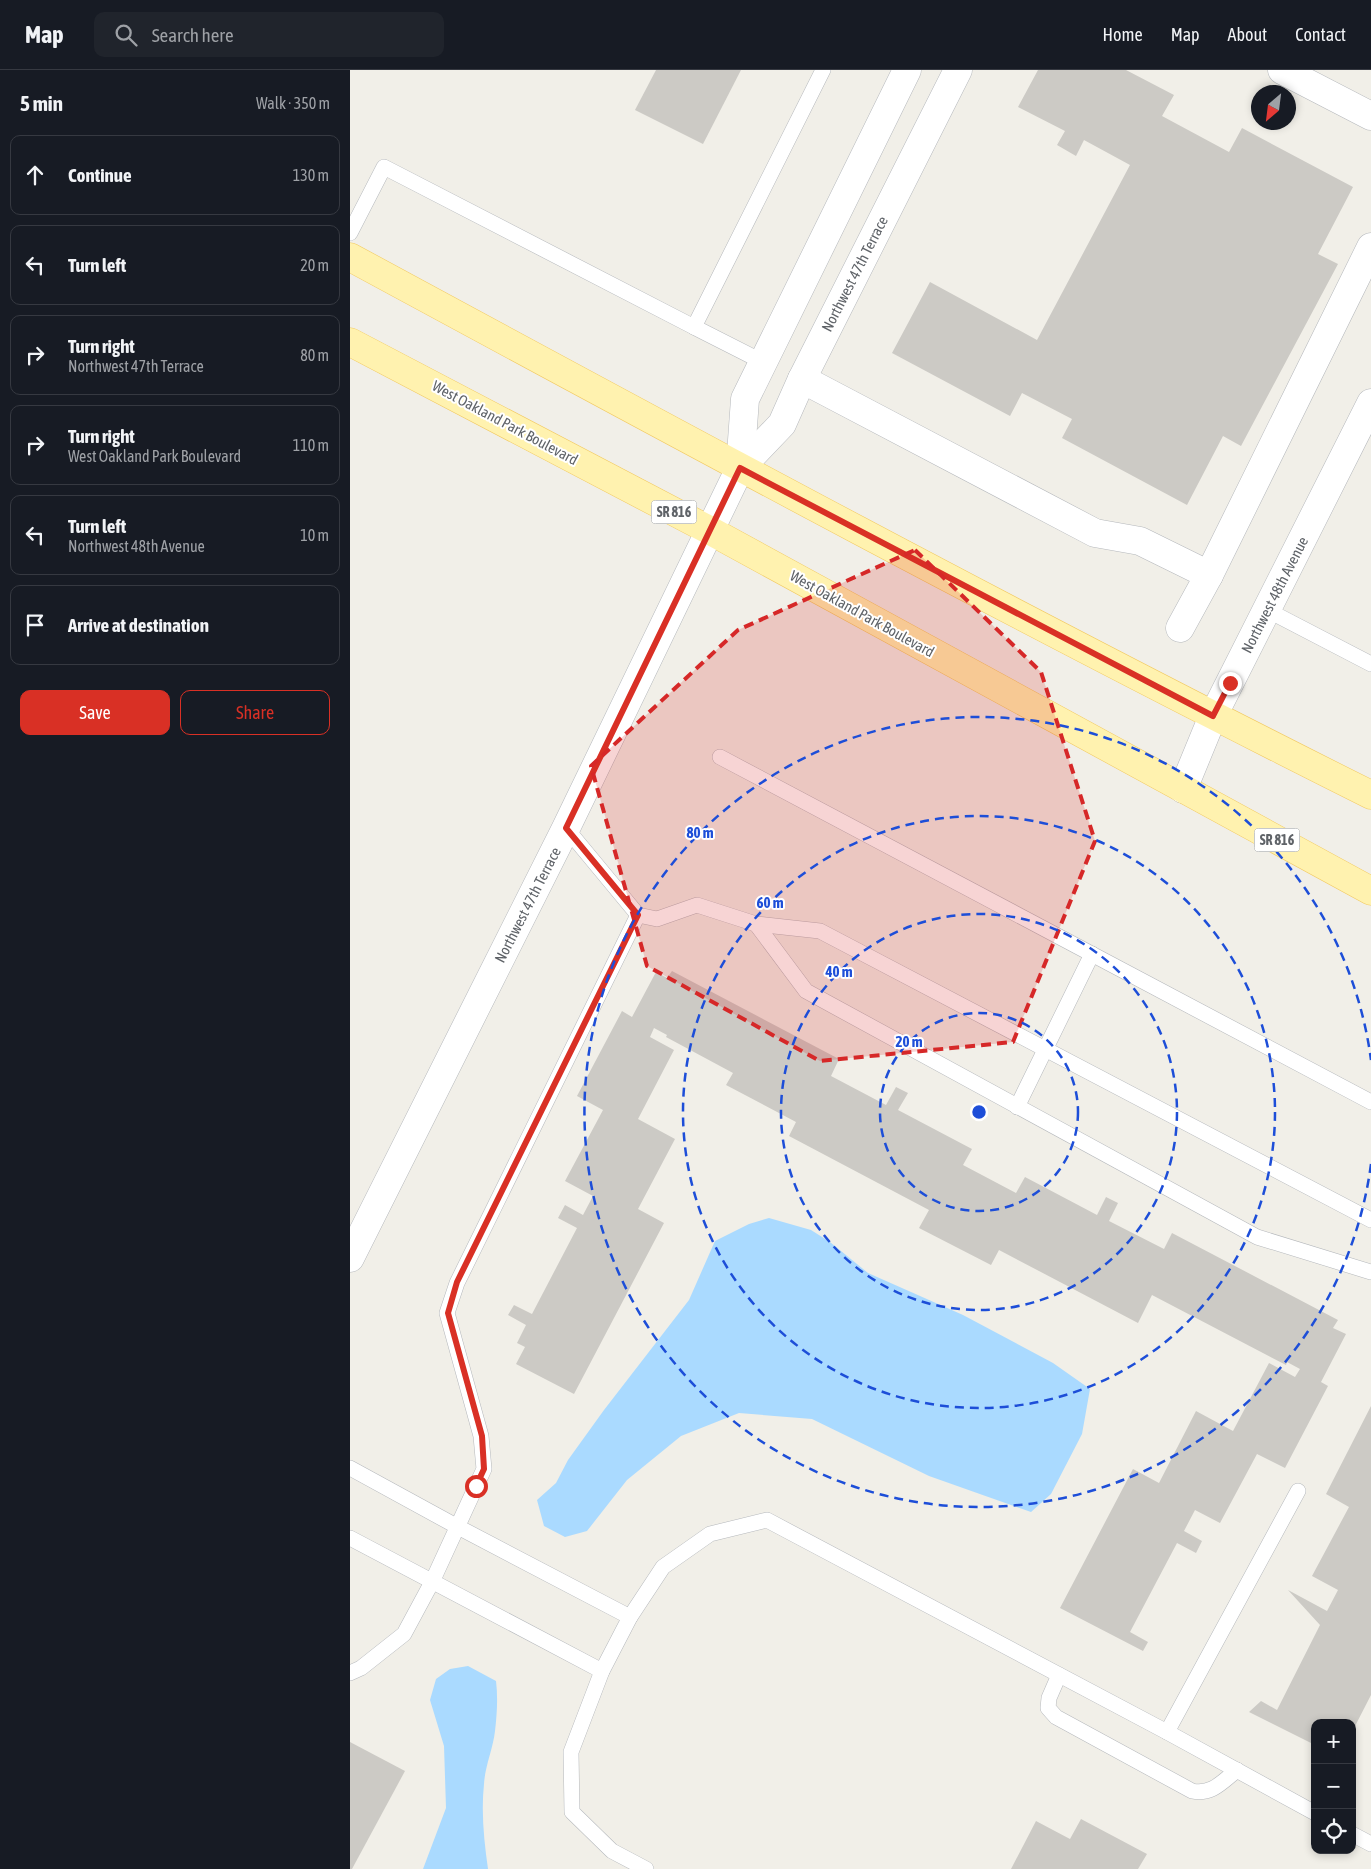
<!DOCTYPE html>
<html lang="en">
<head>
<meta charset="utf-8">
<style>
	body { margin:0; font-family:"Asap Condensed",sans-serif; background:#20242c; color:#f1f3f6 }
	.controls { position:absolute; right:15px; bottom:15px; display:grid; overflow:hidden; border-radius:10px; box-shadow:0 2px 8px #0003 }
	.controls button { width:45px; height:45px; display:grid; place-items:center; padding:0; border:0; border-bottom:1px solid #363941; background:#171b24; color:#f1f3f6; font:25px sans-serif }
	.compass { position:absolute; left:901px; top:15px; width:45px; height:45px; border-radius:50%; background:#171b24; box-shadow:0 2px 8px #0003; rotate:208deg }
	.stop { position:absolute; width:15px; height:15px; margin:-11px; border:4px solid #d93025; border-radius:50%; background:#fff }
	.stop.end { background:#d93025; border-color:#fff; box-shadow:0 1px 5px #0008 }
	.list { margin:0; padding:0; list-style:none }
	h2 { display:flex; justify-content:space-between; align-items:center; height:65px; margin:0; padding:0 20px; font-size:21px }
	h2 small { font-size:16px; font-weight:400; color:#9ea1a6 }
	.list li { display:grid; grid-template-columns:32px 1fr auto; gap:15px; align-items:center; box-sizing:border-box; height:80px; margin:0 10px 10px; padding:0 10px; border:1px solid #363941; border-radius:10px }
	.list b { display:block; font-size:19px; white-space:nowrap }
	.list p { margin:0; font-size:16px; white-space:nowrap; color:#9ea1a6 }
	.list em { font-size:16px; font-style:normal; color:#9ea1a6 }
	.actions { display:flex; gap:10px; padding:15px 20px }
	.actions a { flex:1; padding:11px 0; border:1px solid #d93025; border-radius:10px; text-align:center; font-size:18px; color:#d93025 }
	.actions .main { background:#d93025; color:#fff }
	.icon { flex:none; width:28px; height:28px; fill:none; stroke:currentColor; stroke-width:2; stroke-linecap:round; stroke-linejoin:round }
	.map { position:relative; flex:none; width:1021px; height:1799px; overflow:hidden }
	header { display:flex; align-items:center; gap:30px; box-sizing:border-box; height:70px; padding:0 25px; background:#171b24; border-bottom:1px solid #363941 }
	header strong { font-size:24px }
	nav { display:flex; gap:28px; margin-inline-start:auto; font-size:18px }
	.search { width:350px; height:45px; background:#20242c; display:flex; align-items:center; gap:12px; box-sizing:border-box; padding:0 18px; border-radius:10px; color:#9ea1a6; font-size:19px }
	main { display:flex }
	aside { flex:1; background:#171b24 }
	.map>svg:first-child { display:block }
</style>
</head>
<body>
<header>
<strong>Map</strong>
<div class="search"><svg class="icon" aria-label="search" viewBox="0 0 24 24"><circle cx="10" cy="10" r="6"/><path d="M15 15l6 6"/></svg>Search here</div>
<nav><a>Home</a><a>Map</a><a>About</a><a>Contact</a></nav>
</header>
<main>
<aside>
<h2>5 min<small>Walk · 350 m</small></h2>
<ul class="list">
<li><svg class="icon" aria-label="ahead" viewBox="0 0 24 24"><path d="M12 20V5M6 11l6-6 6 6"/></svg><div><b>Continue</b></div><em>130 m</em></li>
<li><svg class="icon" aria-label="left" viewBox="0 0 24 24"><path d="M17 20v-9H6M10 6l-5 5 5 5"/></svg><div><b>Turn left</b></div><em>20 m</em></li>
<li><svg class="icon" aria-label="right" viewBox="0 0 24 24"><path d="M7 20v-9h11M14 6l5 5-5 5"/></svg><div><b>Turn right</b><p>Northwest 47th Terrace</p></div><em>80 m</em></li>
<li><svg class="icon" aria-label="right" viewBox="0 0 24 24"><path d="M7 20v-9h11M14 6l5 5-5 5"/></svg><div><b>Turn right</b><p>West Oakland Park Boulevard</p></div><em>110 m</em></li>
<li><svg class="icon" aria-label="left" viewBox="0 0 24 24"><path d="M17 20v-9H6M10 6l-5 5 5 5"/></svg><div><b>Turn left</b><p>Northwest 48th Avenue</p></div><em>10 m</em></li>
<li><svg class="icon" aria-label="arrive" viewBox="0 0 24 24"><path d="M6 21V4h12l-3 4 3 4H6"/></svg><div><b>Arrive at destination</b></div></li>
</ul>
<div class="actions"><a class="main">Save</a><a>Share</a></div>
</aside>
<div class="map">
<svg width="1021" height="1799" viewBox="0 0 1021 1799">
	<rect width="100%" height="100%" fill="#f1efe8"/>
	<g fill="#aadaff">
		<polygon points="419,1148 461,1160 480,1172 518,1203 613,1245 703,1293 740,1319 732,1364 701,1424 681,1442 579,1406 462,1349 389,1343 331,1366 277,1410 237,1461 215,1467 194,1456 187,1430 206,1413 218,1390 254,1340 339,1230 365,1171 399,1154"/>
		<path d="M118,1596L146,1611C148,1627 147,1644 145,1661C143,1679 135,1696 134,1714C131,1742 134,1771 138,1799H73L96,1738L94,1676L80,1630L86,1609L100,1599Z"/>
	</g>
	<g fill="#cccac5">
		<polygon points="306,0 391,0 353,74 285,40"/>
		<polygon points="688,0 776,0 824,25 812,46 879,82 892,58 1003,117 968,184 988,194 891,376 873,366 837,435 712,368 722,349 672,323 660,346 542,283 580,212 687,270 780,95 734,70 726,86 707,75 715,61 668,37"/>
		<polygon points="322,901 489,989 481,1006 536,1035 546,1017 558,1023 548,1040 622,1079 613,1095 666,1123 675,1107 747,1145 756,1127 768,1133 759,1151 814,1179 822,1163 988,1250 983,1258 996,1264 971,1312 978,1316 935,1398 907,1384 870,1453 845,1440 834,1461 852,1471 846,1483 827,1473 780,1562 798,1572 793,1581 710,1538 783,1399 809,1413 846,1341 883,1361 919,1293 945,1307 950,1299 937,1292 936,1295 802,1225 788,1253 649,1180 641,1195 569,1158 579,1140 439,1066 446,1052 376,1015 383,1003 316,967 317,965 304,958 300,967 324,980 288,1049 325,1069 288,1139 314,1153 224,1324 166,1294 175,1277 167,1273 176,1255 158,1245 164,1235 182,1244 227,1158 208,1148 215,1135 233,1145 243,1126 215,1111 253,1040 227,1026 272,941 282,947 306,902 317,908"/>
		<polygon points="1021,1336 1021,1625 1002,1662 1002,1653 965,1653 965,1675 899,1642 911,1631 927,1640 970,1555 938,1520 977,1541 988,1520 962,1506 999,1437 976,1424"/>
		<polygon points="0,1672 55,1701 2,1799 0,1799"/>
		<polygon points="731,1749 797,1784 788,1799 661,1799 686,1751 720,1769"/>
	</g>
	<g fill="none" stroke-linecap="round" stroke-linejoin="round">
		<defs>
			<g id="lane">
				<polyline points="0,163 34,97 344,257"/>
				<polyline points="413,292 344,257 473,0"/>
				<polyline points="917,540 1021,594"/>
				<polyline points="370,687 1021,1032"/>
				<polyline points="216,758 288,845 307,849 347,835 406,854 470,861 1021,1150"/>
				<polyline points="406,854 456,921 907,1167 1021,1202"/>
				<polyline points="667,1037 742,884"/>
				<polyline points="0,1398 108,1457 280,1547"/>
				<polyline points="0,1468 252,1601"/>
				<polyline points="0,1603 11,1598 54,1564 82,1512 134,1399 131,1366 97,1243 107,1213 288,845"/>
				<path d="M709,1605L699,1628L698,1638L706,1647L842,1721C862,1725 872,1712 887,1700"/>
				<polyline points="817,1662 948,1421"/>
				<polyline points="1002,1764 1021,1774"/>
				<polyline points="296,1799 262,1781 222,1742 221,1682 252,1601 280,1547 313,1497 360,1464 417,1450 817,1662 965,1743"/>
			</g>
			<g id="street">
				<polyline points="932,0 1021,46"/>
				<polyline points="452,309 745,463 790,471 859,505"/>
				<polyline points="390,398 395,329 557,0"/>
				<polyline points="830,558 859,505 1021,177"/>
				<polyline points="833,719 863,646 1021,333"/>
				<polyline points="0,1188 216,758 390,398 432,354 452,309 608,0"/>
			</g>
			<g id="primary">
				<path d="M0,187C338,370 677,553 1021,725"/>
				<polyline points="0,272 359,460 1021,821"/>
			</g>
		</defs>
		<use href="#lane" stroke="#b5b8bc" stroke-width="16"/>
		<use href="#street" stroke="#b5b8bc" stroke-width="29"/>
		<use href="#primary" stroke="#f2c960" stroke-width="29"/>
		<use href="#lane" stroke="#fff" stroke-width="15"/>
		<use href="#street" stroke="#fff" stroke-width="28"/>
		<use href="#primary" stroke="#fff2af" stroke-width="28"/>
	</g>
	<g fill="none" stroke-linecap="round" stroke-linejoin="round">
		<polyline stroke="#d93025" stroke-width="6" points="126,1416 134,1399 132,1366 98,1243 107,1212 288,845 216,758 390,398 863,646 880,613"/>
	</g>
	<path fill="#d62828" fill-opacity="0.2" stroke="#d62828" stroke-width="4" stroke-dasharray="10 6" stroke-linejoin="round" d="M565,480L691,602L745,771L663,972L470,991L297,896L241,696L388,560Z"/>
	<g fill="none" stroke="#1d4ed8" stroke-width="2.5" stroke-dasharray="9 6">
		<circle cx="629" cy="1042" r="99"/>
		<circle cx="629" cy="1042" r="198"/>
		<circle cx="629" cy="1042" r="296"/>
		<path d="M1021 1094A395 395 0 1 1 1021 990"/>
	</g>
	<g text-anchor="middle" stroke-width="4" stroke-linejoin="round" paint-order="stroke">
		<g fill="#fff" stroke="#8f9295" stroke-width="1">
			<rect x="301.5" y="430.5" width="45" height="23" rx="4"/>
			<rect x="904.5" y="758.5" width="45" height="23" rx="4"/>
		</g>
		<g font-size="14" font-weight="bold" fill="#5f6368">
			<text x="324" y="447">SR 816</text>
			<text x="927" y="775">SR 816</text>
		</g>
		<g font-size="15" fill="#5f6368" stroke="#fff">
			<text transform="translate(505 204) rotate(-63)" y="5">Northwest 47th Terrace</text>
			<text transform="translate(155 353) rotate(28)" y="5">West Oakland Park Boulevard</text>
			<text transform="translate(925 525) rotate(-63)" y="5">Northwest 48th Avenue</text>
			<text transform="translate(512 544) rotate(29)" y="5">West Oakland Park Boulevard</text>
			<text transform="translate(178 835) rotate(-63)" y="5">Northwest 47th Terrace</text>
		</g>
	</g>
	<circle cx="629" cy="1042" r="8" fill="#1d4ed8" stroke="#fff" stroke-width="2.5"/>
	<g font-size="15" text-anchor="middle" font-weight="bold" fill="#1d4ed8" stroke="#fff" stroke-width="4" stroke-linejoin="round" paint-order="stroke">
		<text x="350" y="768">80 m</text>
		<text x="420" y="838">60 m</text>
		<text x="489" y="907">40 m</text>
		<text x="559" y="977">20 m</text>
	</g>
</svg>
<div class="controls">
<button>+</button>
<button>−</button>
<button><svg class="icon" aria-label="locate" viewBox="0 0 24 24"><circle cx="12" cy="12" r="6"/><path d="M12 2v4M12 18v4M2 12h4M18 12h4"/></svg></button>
</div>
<svg class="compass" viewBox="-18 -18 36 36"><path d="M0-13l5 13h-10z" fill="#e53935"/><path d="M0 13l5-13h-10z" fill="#9ea1a6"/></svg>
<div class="stop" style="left:126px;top:1416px"></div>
<div class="stop end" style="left:880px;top:613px"></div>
</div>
</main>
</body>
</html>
